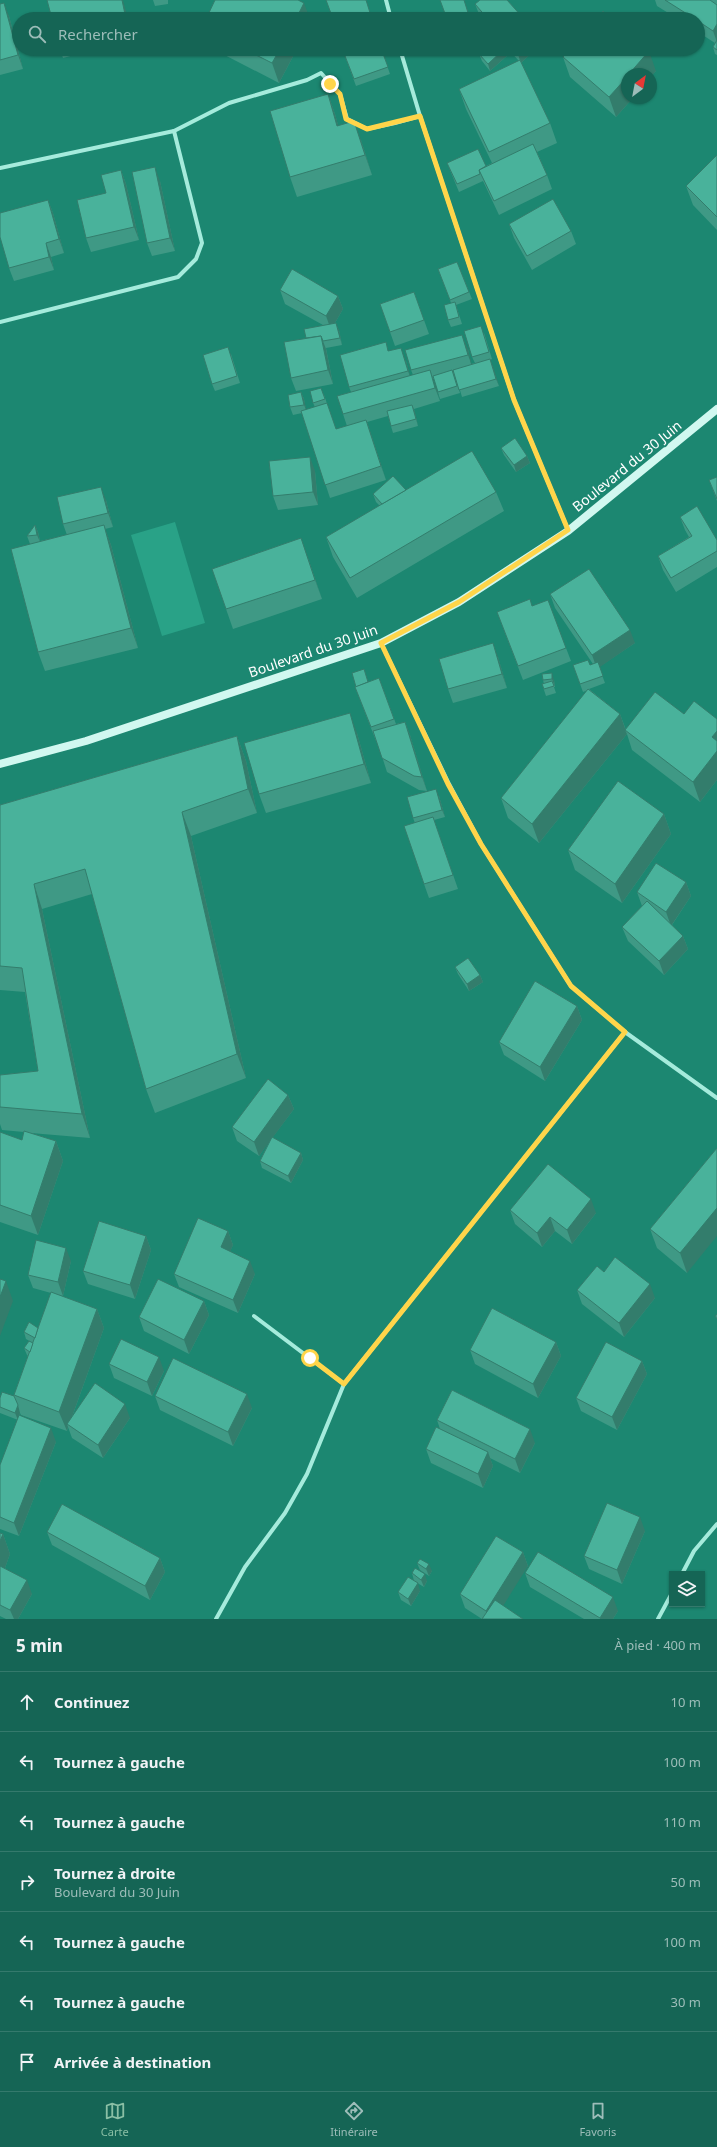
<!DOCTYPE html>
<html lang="fr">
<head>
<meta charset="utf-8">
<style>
	body { margin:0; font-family:"Noto Sans",sans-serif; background:#226e5f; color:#f1f3f6 }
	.controls { position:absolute; right:12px; bottom:12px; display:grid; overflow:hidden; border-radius:0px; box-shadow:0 1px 3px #0004 }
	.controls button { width:36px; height:36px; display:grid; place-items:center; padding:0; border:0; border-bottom:1px solid #34796c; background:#156555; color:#f1f3f6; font:20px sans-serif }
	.compass { position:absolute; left:621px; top:68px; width:36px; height:36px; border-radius:50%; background:#156555; box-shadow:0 1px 3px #0004; rotate:32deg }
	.stop { position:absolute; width:12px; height:12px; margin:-9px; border:3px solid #ffd54a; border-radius:50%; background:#fff }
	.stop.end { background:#ffd54a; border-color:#fff; box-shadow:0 1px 4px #0008 }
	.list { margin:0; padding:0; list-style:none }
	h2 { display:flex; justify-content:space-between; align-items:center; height:52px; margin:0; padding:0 16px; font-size:17px }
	h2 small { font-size:13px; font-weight:400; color:#9dbdb9 }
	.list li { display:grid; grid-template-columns:26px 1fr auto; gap:12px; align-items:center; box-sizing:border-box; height:60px; padding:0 16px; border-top:1px solid #34796c }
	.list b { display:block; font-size:15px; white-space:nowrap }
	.list p { margin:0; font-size:13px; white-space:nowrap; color:#9dbdb9 }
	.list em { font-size:13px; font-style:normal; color:#9dbdb9 }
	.icon { flex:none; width:22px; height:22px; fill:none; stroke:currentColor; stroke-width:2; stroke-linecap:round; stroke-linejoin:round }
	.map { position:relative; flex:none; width:717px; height:1619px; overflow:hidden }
	.search { position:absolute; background:#156555; box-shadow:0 1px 3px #0004; left:12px; right:12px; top:12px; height:44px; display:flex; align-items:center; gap:10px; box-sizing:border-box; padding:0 14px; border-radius:22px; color:#9dbdb9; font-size:15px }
	.sheet { height:472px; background:#156555 }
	nav { display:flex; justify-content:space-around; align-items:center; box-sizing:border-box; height:56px; border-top:1px solid #34796c; background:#156555; font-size:11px; color:#9dbdb9 }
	nav a { display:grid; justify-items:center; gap:2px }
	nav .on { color:#8abfa5 }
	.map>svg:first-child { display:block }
</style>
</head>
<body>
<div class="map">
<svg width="717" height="1619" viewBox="0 0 717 1619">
	<rect width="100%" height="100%" fill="#1c8771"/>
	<polygon fill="#29a287" points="175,522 205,623 162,636 131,535"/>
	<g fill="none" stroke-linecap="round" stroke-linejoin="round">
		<g stroke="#a5ebdc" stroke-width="4">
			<polyline points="386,0 391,19"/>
			<polyline points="400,49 420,116 514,400 568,530"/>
			<polyline points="0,168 174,131 229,103 307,80 321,73 340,94 347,119 367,129 395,123 420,116"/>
			<polyline points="0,322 178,277 196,259 202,243 174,131"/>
			<polyline points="381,643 449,784 481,844 571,986 625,1032 717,1098"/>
			<polyline points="254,1316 344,1384"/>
			<polyline points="682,1574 694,1551 717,1524"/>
			<polyline points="216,1619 245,1567 285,1513 307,1474 344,1384 625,1032"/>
			<polyline points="658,1619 672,1593"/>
		</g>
		<polyline stroke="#d1f8f0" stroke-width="8" points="0,764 86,741 381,643 459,602 568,531 717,409"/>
	</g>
	<g fill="#3f9985">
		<polygon points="153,0 168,0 168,4 155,6"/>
		<polygon points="655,0 717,0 717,55 715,54 713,47 715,43 698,32 698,19 678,19 657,6"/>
		<polygon points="0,4 9,16 23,69 0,75"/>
		<polygon points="475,4 524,19 481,19"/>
		<polygon points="60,49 96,49 63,58"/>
		<polygon points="96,49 107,49 97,51"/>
		<polygon points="213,49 297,49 279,83"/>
		<polygon points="480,49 507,49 508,51 507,51 508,55 490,71 482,61 479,54 482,51"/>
		<polygon points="508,49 536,49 521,63 550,123 557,143 537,152 547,175 552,189 499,215 483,181 459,192 447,163 486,166 492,163 466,109 459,89 519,61"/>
		<polygon points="382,51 390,74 356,86 345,56 374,54"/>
		<polygon points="563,57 656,71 627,98 633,98 616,117 570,77"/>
		<polygon points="328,94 335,114 338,125 361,140 372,175 297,197 290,177"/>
		<polygon points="717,155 717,230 693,205 686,186"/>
		<polygon points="121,170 126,184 139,240 91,252 86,238 106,193"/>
		<polygon points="160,181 175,251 152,256 147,243"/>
		<polygon points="48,200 53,213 64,253 51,257 54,270 14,281 9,268"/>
		<polygon points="509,224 571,231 576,244 532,270 514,238"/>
		<polygon points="457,262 472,299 456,305 462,324 451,327 448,320 451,303 438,269"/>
		<polygon points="280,290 338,296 343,309 335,323 339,330 342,345 326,348 333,384 296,391 291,378 306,338 323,325 285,304"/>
		<polygon points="414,292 429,334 395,346 380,304"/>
		<polygon points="484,333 492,359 490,360 499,386 462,397 455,373 454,374 460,393 440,399 434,379 433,379 440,401 414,409 418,426 393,433 388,416 367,422 386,480 330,498 302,413 293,415 290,407 301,392 304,399 306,410 315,407 313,403 324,395 336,429 347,426 343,414 351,392 349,387 389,351 406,361 410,376 413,375 411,370 468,349 471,364 475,363 472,357"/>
		<polygon points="231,354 240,383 215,391 212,384"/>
		<polygon points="501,448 527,456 530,463 516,472 504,455"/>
		<polygon points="315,471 318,505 278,510 273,496"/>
		<polygon points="717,477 717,501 709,480"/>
		<polygon points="406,490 496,492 504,511 357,598 333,557 326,537 380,506 376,502 373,494"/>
		<polygon points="106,500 113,527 105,529 111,545 138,648 45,671 38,652 30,544 27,536 35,525 38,532 40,541 67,535 63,524"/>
		<polygon points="680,517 717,540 717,567 676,592 663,570 658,556 689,537 685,530"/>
		<polygon points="308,558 322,599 233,629 226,609"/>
		<polygon points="550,594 635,643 599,667 605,683 589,689 620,714 626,730 684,714 717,719 717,780 700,802 632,750 627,734 539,843 508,818 501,798 588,690 583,692 573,665 590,665 593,664 555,608"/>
		<polygon points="532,606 566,648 571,661 523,680 497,612"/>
		<polygon points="498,657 507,688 453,703 448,689"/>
		<polygon points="364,669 368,682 379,678 396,724 405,722 410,735 427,791 419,790 387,772 377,741 376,741 355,687"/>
		<polygon points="542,674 554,680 555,687 554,687 556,693 546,696 542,684 544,684 543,680"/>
		<polygon points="357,733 371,783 266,813 259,794"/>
		<polygon points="237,736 246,761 257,813 191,836 246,1078 155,1113 146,1089 92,894 42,909 90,1138 31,1133 56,1141 63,1161 38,1235 0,1222 0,1132 22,1140 24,1132 2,1130 0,1124 0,1075 38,1071 25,992 0,990 0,805"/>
		<polygon points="439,796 445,817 434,820 458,889 429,898 424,884 415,823 413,818"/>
		<polygon points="664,814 671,834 622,903 575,870 568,850"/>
		<polygon points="686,882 691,896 672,925 683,936 688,949 664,975 628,941 622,927 642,906 637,892"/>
		<polygon points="455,967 480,975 483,982 469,991 458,974"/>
		<polygon points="577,1006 582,1020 545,1081 504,1055 499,1042"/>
		<polygon points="288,1095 294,1109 272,1138 301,1153 303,1160 291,1183 262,1168 260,1161 270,1140 259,1156 237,1141 232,1127"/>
		<polygon points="717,1148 687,1273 657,1248 650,1229"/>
		<polygon points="510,1210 596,1213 572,1244 555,1231 542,1247 515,1224"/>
		<polygon points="228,1231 233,1245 230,1251 255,1274 238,1313 179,1287 174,1274"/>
		<polygon points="146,1236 151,1250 135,1299 88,1284 83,1271"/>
		<polygon points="71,1261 63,1296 56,1294 97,1309 104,1328 72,1417 130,1418 103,1458 72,1438 68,1427 67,1431 21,1415 20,1413 19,1417 56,1442 19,1536 0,1529 0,1465 18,1420 0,1413 0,1398 14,1396 14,1395 28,1356 27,1355 24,1348 33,1343 26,1339 24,1332 38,1328 51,1293 33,1288 28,1275"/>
		<polygon points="604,1272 655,1298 624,1337 582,1304 577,1290"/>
		<polygon points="204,1301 209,1315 189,1354 144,1331 139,1317"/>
		<polygon points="556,1342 561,1356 538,1398 475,1364 470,1350"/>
		<polygon points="642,1361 647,1374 617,1430 581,1411 576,1398"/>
		<polygon points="109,1364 164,1371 152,1396 114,1378"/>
		<polygon points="155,1396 252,1408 233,1446 160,1410"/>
		<polygon points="437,1420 535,1443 520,1473 490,1458 493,1466 483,1488 431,1463 426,1449 440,1429"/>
		<polygon points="645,1531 622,1584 589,1569 584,1556"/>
		<polygon points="47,1532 160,1558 165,1572 150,1600 52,1545"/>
		<polygon points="0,1533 3,1534 10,1554 5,1568 32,1594 18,1619 6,1619 0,1616"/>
		<polygon points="523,1552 528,1566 482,1619 465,1608 460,1594"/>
		<polygon points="417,1563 432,1571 429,1576 420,1570"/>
		<polygon points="412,1573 427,1581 424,1587 414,1581"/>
		<polygon points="525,1573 618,1611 613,1619 584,1619 530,1587"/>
		<polygon points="420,1591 411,1606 401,1600 398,1592"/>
	</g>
	<g fill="#337d6c">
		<polygon points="122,0 123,0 128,19 126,19"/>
		<polygon points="4,3 9,16 23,69 18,55"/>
		<polygon points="304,3 310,19 296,19"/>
		<polygon points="717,24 717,42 713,31"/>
		<polygon points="280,49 297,49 279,83 272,63"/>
		<polygon points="504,49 507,49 508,51 507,51 508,55 490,71 488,64"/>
		<polygon points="516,49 536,49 521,63"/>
		<polygon points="649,51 656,71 651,77 651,74 629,74"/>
		<polygon points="627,77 627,98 633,98 616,117 609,97"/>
		<polygon points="328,94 335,114 344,145 337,126"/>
		<polygon points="354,121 361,140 372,175 365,155"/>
		<polygon points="155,167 160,181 175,251 170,238"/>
		<polygon points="121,170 126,184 139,240 134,227"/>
		<polygon points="48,200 53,213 64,253 59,239"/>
		<polygon points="46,243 51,257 54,270 49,257"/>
		<polygon points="338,296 343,309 331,330 326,316"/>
		<polygon points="336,323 339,330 342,345 340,338"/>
		<polygon points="462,335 468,349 473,369 468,355"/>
		<polygon points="321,336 326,349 333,384 328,370"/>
		<polygon points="401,348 406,361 413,385 408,371"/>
		<polygon points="490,359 493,366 499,386 496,379"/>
		<polygon points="430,370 435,384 440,401 435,388"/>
		<polygon points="301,392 304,399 307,412 304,405"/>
		<polygon points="412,405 415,412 418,426"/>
		<polygon points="366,420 371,434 386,480 381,466"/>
		<polygon points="527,456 530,463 516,472 514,465"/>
		<polygon points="310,457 315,471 318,505 313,492"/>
		<polygon points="101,487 106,500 113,527 108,513"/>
		<polygon points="35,525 38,532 40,542 37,535"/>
		<polygon points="104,525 111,545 138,648 131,628"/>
		<polygon points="301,538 308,558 322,599 315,580"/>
		<polygon points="630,630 635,643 597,669 592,655"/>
		<polygon points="493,643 498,657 507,688 502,674"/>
		<polygon points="552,673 554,680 555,687 552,679"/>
		<polygon points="350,713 357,733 371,783 364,764"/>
		<polygon points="620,714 626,731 625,730 627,734 539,843 532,824"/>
		<polygon points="405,722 410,735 427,791 422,777"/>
		<polygon points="717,731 717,751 712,737"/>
		<polygon points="237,736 246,761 257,813 248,789"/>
		<polygon points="717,751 717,780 700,802 693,782"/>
		<polygon points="436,789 439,796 445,817 442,810"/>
		<polygon points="182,812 191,836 246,1078 237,1054"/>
		<polygon points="664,814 671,834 622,903 615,884"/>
		<polygon points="686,882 691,896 671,926 666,912"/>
		<polygon points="34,884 42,909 90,1138 82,1114"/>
		<polygon points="683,936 688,949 664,975 659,961"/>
		<polygon points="480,975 483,982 469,991 467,984"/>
		<polygon points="577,1006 582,1020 545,1081 540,1067"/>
		<polygon points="288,1095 294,1109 259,1156 254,1142"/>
		<polygon points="56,1141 63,1161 38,1235 31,1216"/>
		<polygon points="301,1153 303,1160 291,1183 288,1176"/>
		<polygon points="591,1199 596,1213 572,1244 567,1230"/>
		<polygon points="717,1208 717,1236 687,1273 680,1253"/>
		<polygon points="550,1217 555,1231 542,1247 537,1233"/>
		<polygon points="228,1231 233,1245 226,1261 221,1247"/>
		<polygon points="146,1236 151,1250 135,1299 130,1285"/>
		<polygon points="66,1248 71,1261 63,1296 58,1282"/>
		<polygon points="250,1261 255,1274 238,1313 233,1300"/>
		<polygon points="6,1281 13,1301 0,1336 0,1297"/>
		<polygon points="650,1284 655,1298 624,1337 619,1323"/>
		<polygon points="204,1301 209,1315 189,1354 184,1340"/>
		<polygon points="97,1309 104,1328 69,1425 67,1424 68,1427 67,1431 59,1412"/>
		<polygon points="556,1342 561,1356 538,1398 533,1384"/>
		<polygon points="159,1357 164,1371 152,1396 147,1382"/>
		<polygon points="642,1361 647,1374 617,1430 612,1417"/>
		<polygon points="247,1394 252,1408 233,1446 228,1432"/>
		<polygon points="125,1404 130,1418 103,1458 98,1445"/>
		<polygon points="18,1405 20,1413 18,1420 15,1413"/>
		<polygon points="51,1428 56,1442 19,1536 14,1523"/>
		<polygon points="530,1429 535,1443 520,1473 515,1459"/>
		<polygon points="488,1452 493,1466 483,1488 478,1474"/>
		<polygon points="640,1517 645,1531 622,1584 617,1570"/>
		<polygon points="3,1534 10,1554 1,1579 0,1577 0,1541"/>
		<polygon points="523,1552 528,1566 495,1619 489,1619 486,1611"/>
		<polygon points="160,1558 165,1572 150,1600 145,1586"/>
		<polygon points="429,1564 432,1571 429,1576 426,1569"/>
		<polygon points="425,1574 427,1581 424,1587 421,1580"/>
		<polygon points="27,1580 32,1594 18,1619 14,1619 10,1610"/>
		<polygon points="418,1583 420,1591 411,1606 408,1599"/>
		<polygon points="613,1597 618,1611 613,1619 600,1619 600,1618"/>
	</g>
	<g fill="#49b29b" stroke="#337d6c">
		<polygon points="47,0 122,0 126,19 52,19"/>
		<polygon points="215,0 298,0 304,3 296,19 206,19"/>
		<polygon points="326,0 366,0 372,19 333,19"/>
		<polygon points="440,0 464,0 470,19 447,19"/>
		<polygon points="480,0 507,0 524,19 488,19 475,4"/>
		<polygon points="665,0 710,0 717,5 717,24 713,31 698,21 698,19 695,19"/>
		<polygon points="4,3 18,55 0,60 0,4"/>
		<polygon points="603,11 612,19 596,19"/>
		<polygon points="717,40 717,50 713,47"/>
		<polygon points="244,49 280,49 272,63"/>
		<polygon points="366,49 372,49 374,54 382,51 388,67 354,79 345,56"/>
		<polygon points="484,49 504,49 488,64 479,54"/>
		<polygon points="570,49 647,49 649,51 629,74 627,74 627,77 609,97 563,57"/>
		<polygon points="520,60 550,123 489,152 459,89"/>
		<polygon points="328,94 337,126 354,121 365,155 290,177 270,111"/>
		<polygon points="533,144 547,175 494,201 479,170"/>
		<polygon points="478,149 486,166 479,170 480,174 457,184 447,163"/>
		<polygon points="717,155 717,217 686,186"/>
		<polygon points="155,167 170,238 147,243 132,172"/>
		<polygon points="121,170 134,227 86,238 77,200 106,193 101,175"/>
		<polygon points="553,199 571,231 527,256 509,224"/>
		<polygon points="48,200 59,239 46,243 49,257 9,268 0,237 0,213"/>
		<polygon points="457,262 469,292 450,300 438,269"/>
		<polygon points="292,269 338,296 326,316 280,290"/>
		<polygon points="414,292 424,320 390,332 380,304"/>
		<polygon points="455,302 459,317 448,320 444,305"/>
		<polygon points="336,323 340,338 323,341 321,336 306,338 304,329"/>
		<polygon points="481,326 489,352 472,357 464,331"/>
		<polygon points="462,335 468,355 411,370 405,350"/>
		<polygon points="321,336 328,370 291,378 284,342"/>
		<polygon points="386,342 388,351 401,348 408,371 349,387 340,355"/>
		<polygon points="228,347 237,376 212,384 203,355"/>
		<polygon points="490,359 496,379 459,390 453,370"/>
		<polygon points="430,370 435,388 343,414 337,396"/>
		<polygon points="452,370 457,386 438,392 433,376"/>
		<polygon points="321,388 325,399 313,403 310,391"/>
		<polygon points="301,392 304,405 290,407 288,395"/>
		<polygon points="327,403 336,429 366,420 381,466 325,485 301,411"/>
		<polygon points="412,405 416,419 391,426 387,411"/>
		<polygon points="515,438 527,456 514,465 501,448"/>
		<polygon points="472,451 496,492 350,578 326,537"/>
		<polygon points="310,457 313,492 273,496 269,461"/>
		<polygon points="393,476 406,490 382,504 373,494"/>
		<polygon points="717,477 717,499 709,480"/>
		<polygon points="101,487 108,513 63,524 57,497"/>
		<polygon points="697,506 717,540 717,551 671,578 658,556 692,536 680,517"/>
		<polygon points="35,525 37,535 27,536"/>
		<polygon points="104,525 131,628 38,652 11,549"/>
		<polygon points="301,538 315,580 226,609 212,569"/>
		<polygon points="589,569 630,630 592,655 550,594"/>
		<polygon points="530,599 532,606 548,600 566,648 518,666 497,612"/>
		<polygon points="493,643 502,674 448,689 439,659"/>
		<polygon points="588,660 590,665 598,662 603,676 580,684 573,665"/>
		<polygon points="364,669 368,682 356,687 352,673"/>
		<polygon points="552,673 552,679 543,680 542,674"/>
		<polygon points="379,678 394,719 371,727 355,687"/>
		<polygon points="552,681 554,686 544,689 542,684"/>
		<polygon points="588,689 620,714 532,824 501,798"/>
		<polygon points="655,692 684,714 694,701 717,719 717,731 712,737 717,741 717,751 693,782 625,730"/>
		<polygon points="350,713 364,764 259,794 244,743"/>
		<polygon points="405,722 422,777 414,776 382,758 373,731"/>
		<polygon points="237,736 248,789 182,812 237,1054 146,1089 85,869 34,884 82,1114 0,1107 0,1075 38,1071 22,968 0,966 0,805"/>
		<polygon points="618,781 664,814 615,884 568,850"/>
		<polygon points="436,789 442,810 413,818 407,797"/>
		<polygon points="433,817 453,875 424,884 404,826"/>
		<polygon points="656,863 686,882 666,912 637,892"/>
		<polygon points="647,901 683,936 659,961 622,927"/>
		<polygon points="468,958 480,975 467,984 455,967"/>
		<polygon points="535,981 577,1006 540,1067 499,1042"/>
		<polygon points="268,1079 288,1095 254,1142 232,1127"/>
		<polygon points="24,1131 56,1141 31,1216 0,1205 0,1132 22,1140"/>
		<polygon points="272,1137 301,1153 288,1176 260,1161"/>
		<polygon points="717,1148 717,1208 680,1253 650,1229"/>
		<polygon points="548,1164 591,1199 567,1230 550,1217 537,1233 510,1210"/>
		<polygon points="198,1218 228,1231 221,1247 250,1261 233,1300 174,1274"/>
		<polygon points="99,1221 146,1236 130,1285 83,1271"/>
		<polygon points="36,1240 66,1248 58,1282 28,1275"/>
		<polygon points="615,1257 650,1284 619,1323 577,1290 597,1266 604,1272"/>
		<polygon points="0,1279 6,1281 0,1297"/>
		<polygon points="158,1279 204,1301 184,1340 139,1317"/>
		<polygon points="51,1292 97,1309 59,1412 14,1395"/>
		<polygon points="492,1308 556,1342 533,1384 470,1350"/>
		<polygon points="717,1314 717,1319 715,1316"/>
		<polygon points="29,1322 38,1328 35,1338 24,1332"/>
		<polygon points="121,1339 159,1357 147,1382 109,1364"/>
		<polygon points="29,1341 33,1343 30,1352 24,1348"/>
		<polygon points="606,1342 642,1361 612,1417 576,1398"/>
		<polygon points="173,1358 247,1394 228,1432 155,1396"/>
		<polygon points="95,1383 125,1404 98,1445 67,1424"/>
		<polygon points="452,1390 530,1429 515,1459 437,1420"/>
		<polygon points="2,1392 14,1396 18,1405 15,1413 0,1407 0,1398"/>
		<polygon points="19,1415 51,1428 14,1523 0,1517 0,1465"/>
		<polygon points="436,1427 488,1452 478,1474 426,1449"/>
		<polygon points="607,1503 640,1517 617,1570 584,1556"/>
		<polygon points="62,1504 160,1558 145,1586 47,1532"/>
		<polygon points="0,1533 3,1534 0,1541"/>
		<polygon points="496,1536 523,1552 486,1611 460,1594"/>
		<polygon points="538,1552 613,1597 600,1618 525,1573"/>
		<polygon points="420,1559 429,1564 426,1569 417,1563"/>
		<polygon points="0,1566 27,1580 10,1610 0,1605"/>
		<polygon points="415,1568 425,1574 421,1580 412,1573"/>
		<polygon points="408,1577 418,1583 408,1599 398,1592"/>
		<polygon points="495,1600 523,1619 482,1619"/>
	</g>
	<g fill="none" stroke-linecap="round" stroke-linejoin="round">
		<polyline stroke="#ffd54a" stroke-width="5" points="310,1358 344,1384 625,1032 571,986 481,844 448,784 381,643 459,602 568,530 514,400 420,116 367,129 346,119 340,94 330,84"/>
	</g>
	<g text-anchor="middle" stroke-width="4" stroke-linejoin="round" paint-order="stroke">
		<g font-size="14" fill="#fff" stroke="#1c8771">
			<text transform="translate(627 466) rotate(-39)" y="5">Boulevard du 30 Juin</text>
			<text transform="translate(313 651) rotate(-19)" y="5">Boulevard du 30 Juin</text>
		</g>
	</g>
</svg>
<div class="controls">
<button><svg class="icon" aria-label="layers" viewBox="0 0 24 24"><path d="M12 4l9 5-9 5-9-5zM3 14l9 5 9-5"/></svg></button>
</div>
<svg class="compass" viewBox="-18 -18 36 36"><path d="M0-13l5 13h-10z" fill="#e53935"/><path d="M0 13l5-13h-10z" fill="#9dbdb9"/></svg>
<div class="stop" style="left:310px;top:1358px"></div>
<div class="stop end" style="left:330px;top:84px"></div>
<div class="search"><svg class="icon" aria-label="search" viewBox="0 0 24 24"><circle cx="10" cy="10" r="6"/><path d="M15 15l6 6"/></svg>Rechercher</div>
</div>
<section class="sheet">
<h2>5 min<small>À pied · 400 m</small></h2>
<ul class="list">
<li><svg class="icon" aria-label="ahead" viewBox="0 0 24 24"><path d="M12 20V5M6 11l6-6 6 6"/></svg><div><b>Continuez</b></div><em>10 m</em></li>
<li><svg class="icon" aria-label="left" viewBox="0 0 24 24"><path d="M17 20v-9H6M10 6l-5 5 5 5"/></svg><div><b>Tournez à gauche</b></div><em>100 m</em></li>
<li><svg class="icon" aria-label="left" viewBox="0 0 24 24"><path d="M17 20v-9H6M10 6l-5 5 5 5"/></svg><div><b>Tournez à gauche</b></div><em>110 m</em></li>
<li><svg class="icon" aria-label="right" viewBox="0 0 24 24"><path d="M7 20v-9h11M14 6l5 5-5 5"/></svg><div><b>Tournez à droite</b><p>Boulevard du 30 Juin</p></div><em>50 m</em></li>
<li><svg class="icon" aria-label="left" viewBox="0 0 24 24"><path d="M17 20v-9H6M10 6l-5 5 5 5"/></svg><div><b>Tournez à gauche</b></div><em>100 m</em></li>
<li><svg class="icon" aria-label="left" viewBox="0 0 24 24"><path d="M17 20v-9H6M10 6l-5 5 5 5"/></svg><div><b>Tournez à gauche</b></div><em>30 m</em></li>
<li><svg class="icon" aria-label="arrive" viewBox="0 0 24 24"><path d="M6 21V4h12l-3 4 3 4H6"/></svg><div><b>Arrivée à destination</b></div></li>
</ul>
</section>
<nav>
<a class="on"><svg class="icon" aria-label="map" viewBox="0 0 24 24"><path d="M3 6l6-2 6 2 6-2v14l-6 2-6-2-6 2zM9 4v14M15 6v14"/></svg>Carte</a>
<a><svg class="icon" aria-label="directions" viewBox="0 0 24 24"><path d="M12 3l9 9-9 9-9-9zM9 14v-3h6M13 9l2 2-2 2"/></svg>Itinéraire</a>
<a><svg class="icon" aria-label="saved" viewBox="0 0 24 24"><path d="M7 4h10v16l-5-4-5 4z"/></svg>Favoris</a>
</nav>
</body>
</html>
